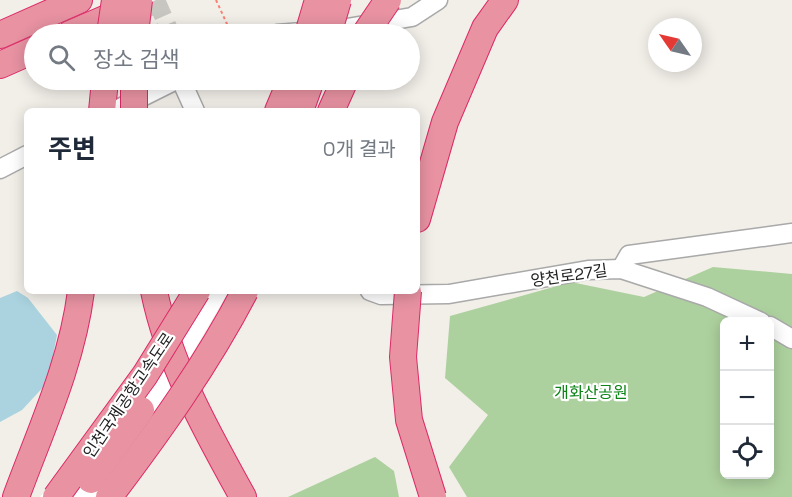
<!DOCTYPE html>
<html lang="ko">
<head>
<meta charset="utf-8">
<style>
	body { margin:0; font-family:"Space Grotesk","Noto Sans KR",sans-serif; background:#f6f6f7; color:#1f2937 }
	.controls { position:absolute; right:18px; bottom:18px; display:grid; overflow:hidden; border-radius:9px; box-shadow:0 3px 15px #0003 }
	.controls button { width:54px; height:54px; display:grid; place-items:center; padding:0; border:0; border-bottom:2px solid #e0e1e3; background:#fff; color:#1f2937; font:30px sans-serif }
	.compass { position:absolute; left:648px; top:18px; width:54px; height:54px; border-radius:50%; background:#fff; box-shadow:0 3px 15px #0003; rotate:304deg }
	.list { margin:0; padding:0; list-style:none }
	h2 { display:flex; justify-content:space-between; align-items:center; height:78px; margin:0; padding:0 24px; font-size:26px }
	h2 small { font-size:20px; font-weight:400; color:#747a83 }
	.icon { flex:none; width:33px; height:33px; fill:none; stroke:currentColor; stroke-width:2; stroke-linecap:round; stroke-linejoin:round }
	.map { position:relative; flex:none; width:792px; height:497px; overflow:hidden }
	.search { position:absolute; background:#fff; box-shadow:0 3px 15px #0003; left:24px; top:24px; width:396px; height:66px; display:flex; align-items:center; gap:15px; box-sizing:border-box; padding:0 21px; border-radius:33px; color:#747a83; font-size:22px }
	.panel { position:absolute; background:#fff; box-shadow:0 3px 15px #0003; left:24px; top:108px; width:396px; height:186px; border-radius:9px }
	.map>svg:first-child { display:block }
</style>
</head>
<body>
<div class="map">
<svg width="792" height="497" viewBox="0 0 792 497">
	<rect width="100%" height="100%" fill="#f2efe9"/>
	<g fill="#add19e" fill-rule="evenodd">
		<path d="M713,267L792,274V497H467L449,467L488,415L445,378L450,316L571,282L644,297ZM724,322H770V474H724Z"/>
		<polygon points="375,457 394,471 399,497 288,497"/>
	</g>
	<polygon fill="#aad3df" points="17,291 28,298 57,335 48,382 22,410 0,422 0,298"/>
	<polygon fill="#fff" points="182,291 229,291 165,400 115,473 95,497 40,497 80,447 130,377"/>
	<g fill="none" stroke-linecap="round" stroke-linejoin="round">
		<g stroke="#c8c6c1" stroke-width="18" stroke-dasharray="18 9" stroke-linecap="butt">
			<polyline points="156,0 171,34"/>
			<polyline points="139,2 153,34"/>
		</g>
		<defs>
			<g id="minor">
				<polyline points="277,34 341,29 412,17 438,0"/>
				<polyline points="181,80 195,111"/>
				<polyline points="114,111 176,80"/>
				<polyline points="0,169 27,155"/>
				<polyline points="621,269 629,255 792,233"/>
				<polyline points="370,291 381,295 449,294 588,270 621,269 707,297 761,322"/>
				<polyline points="770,326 792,339"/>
			</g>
			<g id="highway">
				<polyline points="70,34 130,8"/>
				<polyline points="0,35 79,0"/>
				<polyline points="0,65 34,50"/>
				<polyline points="102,111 105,80"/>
				<polyline points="278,111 291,80"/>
				<polyline points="300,111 311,80"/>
				<polyline points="331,111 345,80"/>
				<polyline points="417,219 445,122 485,28 505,0"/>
				<path d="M154,291C169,365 207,432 243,497"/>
				<path d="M16,497C41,429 72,363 81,291"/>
			</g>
		</defs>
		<use href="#minor" stroke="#a9a9a9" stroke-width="21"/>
		<use href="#highway" stroke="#dc2a67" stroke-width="28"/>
		<polyline stroke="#fa8072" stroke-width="2" stroke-dasharray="3 3" stroke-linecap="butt" points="216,0 227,24 224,34"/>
		<use href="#minor" stroke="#fff" stroke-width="18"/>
		<use href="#highway" stroke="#e892a2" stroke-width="26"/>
		<defs>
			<g id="highway-bridge">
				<polyline points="110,34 115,0"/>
				<polyline points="135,34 139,0"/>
				<polyline points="308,34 318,0"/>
				<polyline points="328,34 338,0"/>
				<polyline points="365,34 388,0"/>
				<polyline points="134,80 134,111"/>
				<polyline points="408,291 403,357 409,420 433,497"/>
				<polyline points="91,480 141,410"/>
				<polyline points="56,497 145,375 197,291"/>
				<path d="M109,497C159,431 207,364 245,291"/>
			</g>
		</defs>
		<use href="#highway-bridge" stroke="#dc2a67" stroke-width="28" stroke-linecap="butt"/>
		<use href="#highway-bridge" stroke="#e892a2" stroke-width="26"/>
	</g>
	<g text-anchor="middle" stroke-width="4.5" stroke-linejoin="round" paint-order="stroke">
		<g font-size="16" fill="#222" stroke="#fff">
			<text transform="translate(569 275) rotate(-8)" y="6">양천로27길</text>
			<text transform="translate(128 395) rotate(-56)" y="6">인천국제공항고속도로</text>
		</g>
		<g font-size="16" fill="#0c8416" stroke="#fff">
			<text x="591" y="398">개화산공원</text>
		</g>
	</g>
</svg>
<div class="controls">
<button>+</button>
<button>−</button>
<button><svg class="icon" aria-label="locate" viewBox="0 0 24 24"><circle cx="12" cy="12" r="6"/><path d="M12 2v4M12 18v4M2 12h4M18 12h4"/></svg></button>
</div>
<svg class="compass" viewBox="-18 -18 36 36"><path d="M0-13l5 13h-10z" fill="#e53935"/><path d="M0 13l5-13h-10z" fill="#747a83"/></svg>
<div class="search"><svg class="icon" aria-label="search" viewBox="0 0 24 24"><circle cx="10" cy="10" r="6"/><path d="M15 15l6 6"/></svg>장소 검색</div>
<section class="panel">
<h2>주변<small>0개 결과</small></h2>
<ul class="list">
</ul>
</section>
</div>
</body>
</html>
